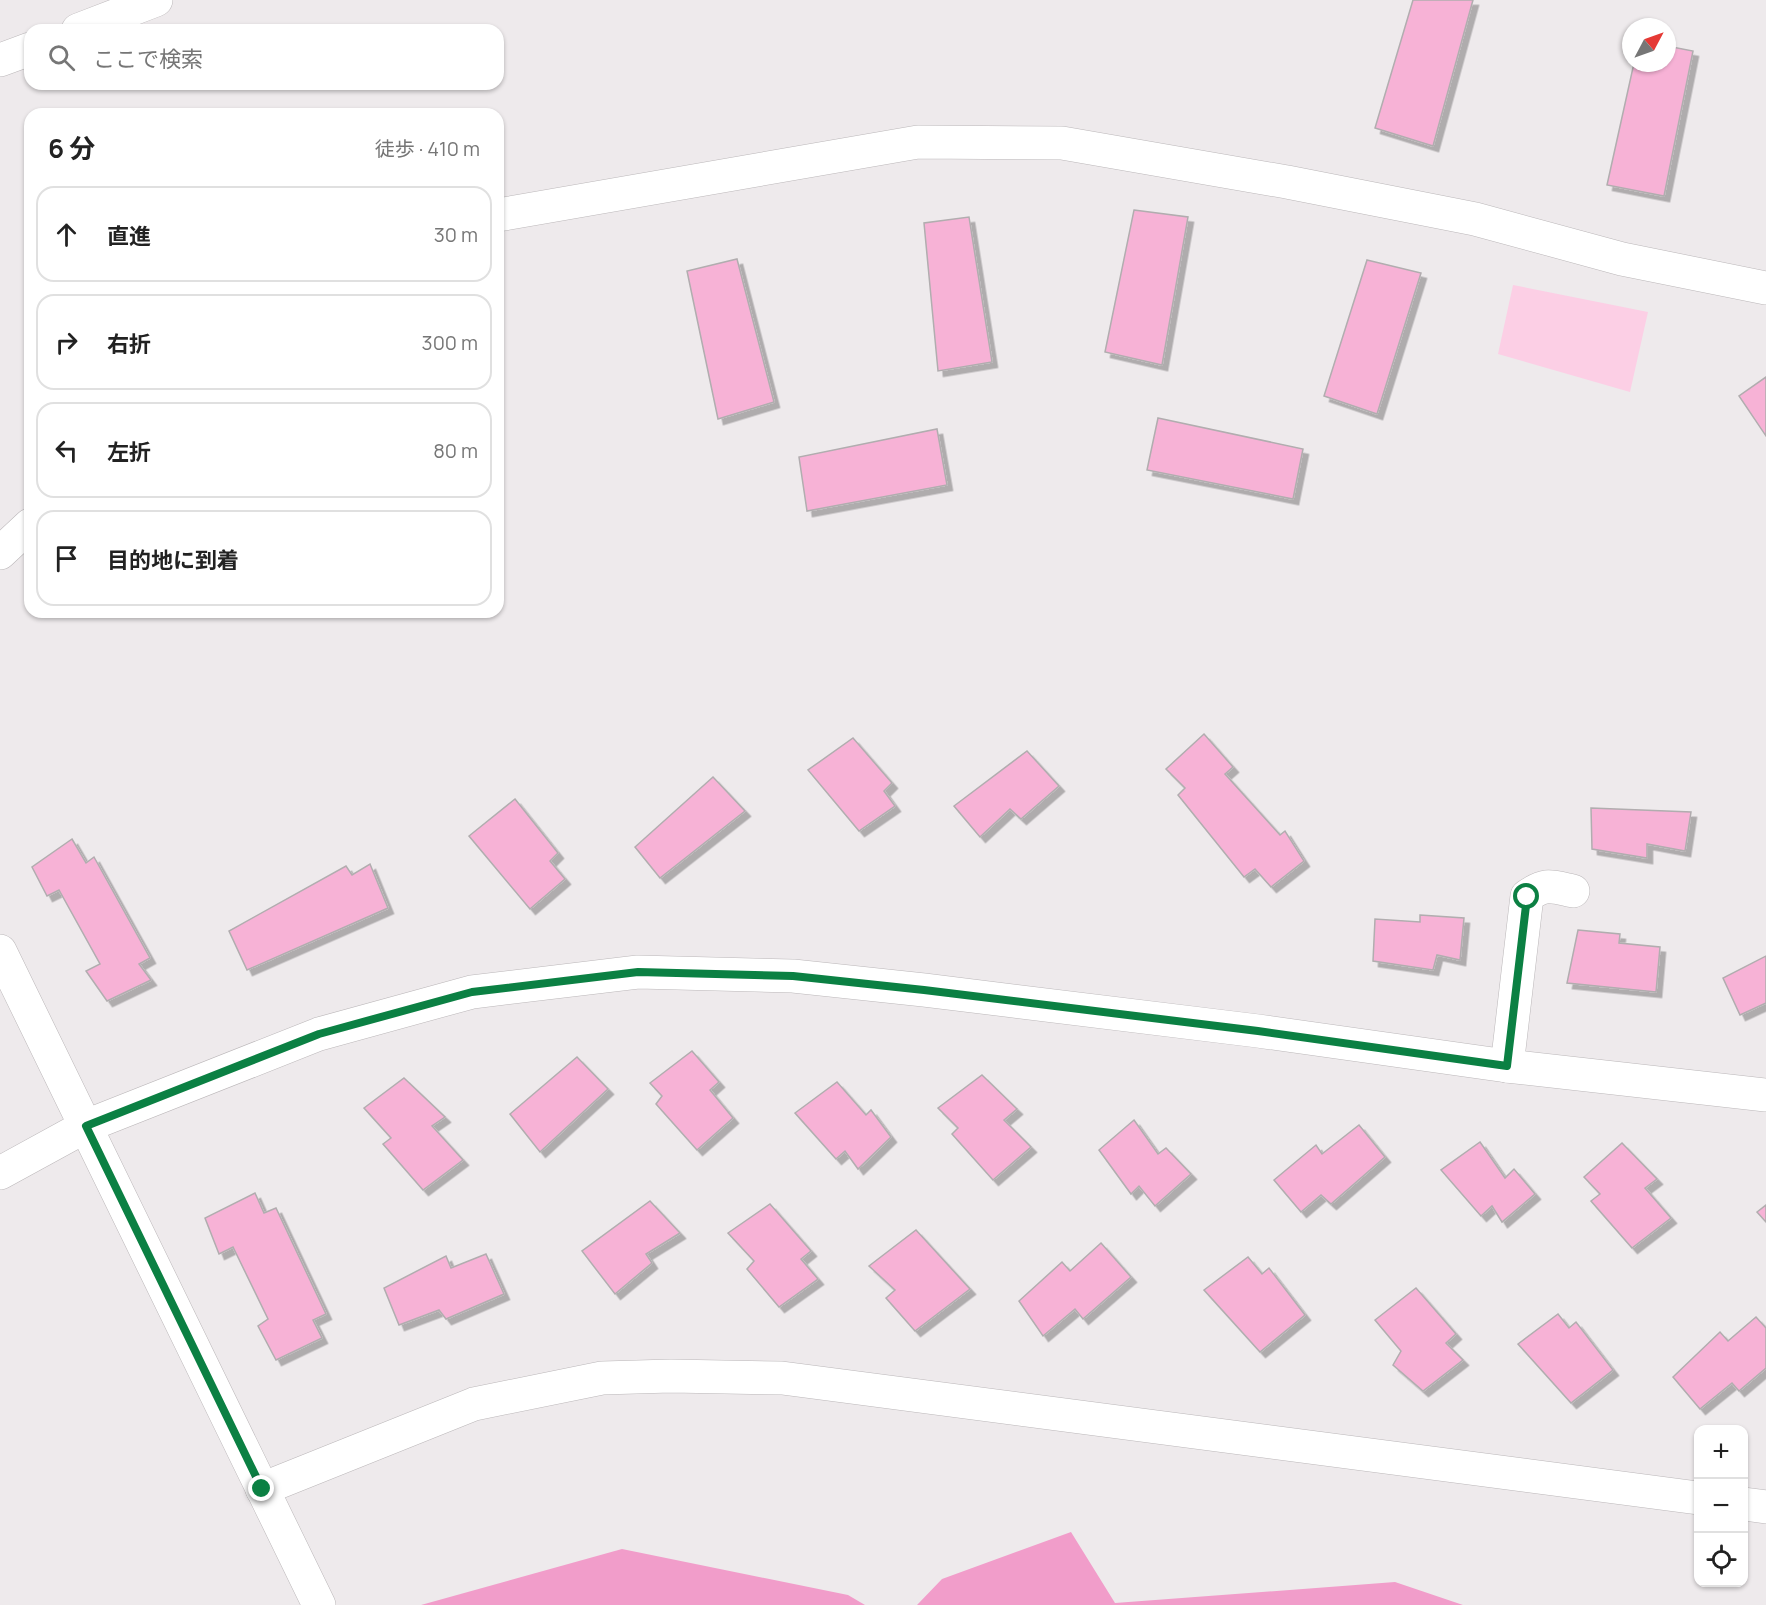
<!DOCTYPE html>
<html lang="ja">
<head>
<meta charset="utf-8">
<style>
	body { margin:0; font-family:Manrope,"Noto Sans JP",sans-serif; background:#f6f6f6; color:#222 }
	.controls { position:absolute; right:18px; bottom:18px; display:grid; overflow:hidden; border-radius:12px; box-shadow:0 2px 4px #0004 }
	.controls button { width:54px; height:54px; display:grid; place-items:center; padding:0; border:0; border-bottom:2px solid #e0e0e0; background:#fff; color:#222; font:30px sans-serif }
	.compass { position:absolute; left:1622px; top:18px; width:54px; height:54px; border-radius:50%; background:#fff; box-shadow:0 2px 4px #0004; rotate:49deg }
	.stop { position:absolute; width:18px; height:18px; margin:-14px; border:4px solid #0b8043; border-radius:50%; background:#fff }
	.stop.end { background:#0b8043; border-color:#fff; box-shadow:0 2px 6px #0008 }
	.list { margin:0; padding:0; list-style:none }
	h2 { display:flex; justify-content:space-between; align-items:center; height:78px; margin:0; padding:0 24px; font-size:26px }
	h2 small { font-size:20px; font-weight:400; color:#767676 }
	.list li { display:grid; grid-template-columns:39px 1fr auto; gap:18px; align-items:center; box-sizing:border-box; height:96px; margin:0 12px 12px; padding:0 12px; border:2px solid #e0e0e0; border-radius:18px }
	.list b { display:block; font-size:22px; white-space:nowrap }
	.list em { font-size:20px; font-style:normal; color:#767676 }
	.icon { flex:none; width:33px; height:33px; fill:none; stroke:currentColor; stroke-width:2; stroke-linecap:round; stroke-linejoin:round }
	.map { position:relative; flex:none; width:1766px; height:1605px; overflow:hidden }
	.search { position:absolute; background:#fff; box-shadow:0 2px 4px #0004; left:24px; top:24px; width:480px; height:66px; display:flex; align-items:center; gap:15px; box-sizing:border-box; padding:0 21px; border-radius:18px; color:#767676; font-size:22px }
	.panel { position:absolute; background:#fff; box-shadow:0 2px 4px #0004; left:24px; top:108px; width:480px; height:510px; border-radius:18px }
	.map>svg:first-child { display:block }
</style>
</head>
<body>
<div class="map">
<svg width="1766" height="1605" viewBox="0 0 1766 1605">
	<defs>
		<filter id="shadow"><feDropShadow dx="5.5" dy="5.5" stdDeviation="0" flood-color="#0004"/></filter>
	</defs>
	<rect width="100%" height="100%" fill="#eeeaec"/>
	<polygon fill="#fccfe5" points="1513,285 1648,312 1630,392 1498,354"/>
	<g fill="#f19dca">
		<polygon points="1071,1532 1115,1603 1395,1582 1463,1605 917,1605 942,1579"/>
		<polygon points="622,1549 848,1595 865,1605 421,1605"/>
	</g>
	<g fill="#f7b2d6" stroke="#b1adaf" stroke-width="1.5" filter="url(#shadow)">
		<polygon points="1413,0 1473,0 1433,146 1375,128"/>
		<polygon points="1667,46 1693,51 1664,196 1607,185 1634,63 1667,63"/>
		<polygon points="1134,210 1188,217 1162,365 1105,352"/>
		<polygon points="969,217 992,362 938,371 924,223"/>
		<polygon points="737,259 774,402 718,419 687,271"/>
		<polygon points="1367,260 1421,273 1377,414 1324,396"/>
		<polygon points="1766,377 1766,436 1739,396"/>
		<polygon points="1158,418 1303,449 1293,499 1147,470"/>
		<polygon points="937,429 947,485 807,511 799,457"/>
		<polygon points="1204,734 1233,767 1225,774 1280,835 1285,831 1304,861 1271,887 1255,869 1244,877 1178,795 1185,788 1166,769"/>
		<polygon points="853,738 892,783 884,791 895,806 859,831 808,770"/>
		<polygon points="1027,751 1059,786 1021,819 1010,809 980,837 954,806"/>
		<polygon points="713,777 745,811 660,878 635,847"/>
		<polygon points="515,799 558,853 550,861 565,879 530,909 469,836"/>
		<polygon points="1591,808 1691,812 1685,851 1647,844 1647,858 1592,849"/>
		<polygon points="72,839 86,863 94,857 150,958 139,964 151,980 107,1001 86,971 100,964 59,890 47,896 32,867"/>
		<polygon points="370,864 388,908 247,970 229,931 346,866 352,875"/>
		<polygon points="1420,915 1464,918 1460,960 1437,955 1433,970 1373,961 1375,919 1420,922"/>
		<polygon points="1578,930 1620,934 1619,943 1660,947 1656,992 1567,983"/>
		<polygon points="1766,956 1766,1003 1740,1015 1723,978"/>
		<polygon points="692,1051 719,1082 710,1090 733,1118 697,1150 656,1104 662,1096 650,1083"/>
		<polygon points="577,1057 608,1089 540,1152 510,1114"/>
		<polygon points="982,1075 1017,1109 1004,1120 1031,1147 993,1180 952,1134 958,1128 938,1108"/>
		<polygon points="404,1078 445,1117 432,1126 463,1160 423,1190 383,1144 391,1138 364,1108"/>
		<polygon points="837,1082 866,1115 871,1110 891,1137 858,1169 845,1151 836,1159 795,1113"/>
		<polygon points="1134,1120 1158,1154 1166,1148 1191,1174 1155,1206 1139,1186 1131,1194 1099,1150"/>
		<polygon points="1359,1125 1385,1157 1331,1204 1321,1195 1301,1212 1274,1180 1316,1145 1322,1154"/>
		<polygon points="1480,1142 1505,1178 1514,1169 1535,1194 1502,1222 1492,1206 1481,1216 1441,1170"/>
		<polygon points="1622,1143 1657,1179 1645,1188 1671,1218 1632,1248 1591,1201 1600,1194 1584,1177"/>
		<polygon points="255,1193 264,1213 276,1208 326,1314 313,1320 322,1338 276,1360 258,1326 268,1319 233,1247 219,1254 205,1218"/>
		<polygon points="650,1201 680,1233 646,1254 652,1263 615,1294 582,1251"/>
		<polygon points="770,1204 811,1251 801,1259 818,1279 779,1307 747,1269 754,1261 728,1233"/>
		<polygon points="1766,1205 1766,1222 1757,1212"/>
		<polygon points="916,1230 970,1289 915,1331 886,1298 895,1290 869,1266"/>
		<polygon points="1101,1243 1131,1277 1083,1319 1075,1309 1043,1336 1019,1301 1062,1262 1070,1271"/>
		<polygon points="486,1254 504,1294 446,1319 439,1310 399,1325 384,1288 446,1256 451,1268"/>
		<polygon points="1248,1257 1262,1274 1269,1268 1305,1315 1260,1352 1204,1290"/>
		<polygon points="1416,1288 1456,1334 1446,1343 1463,1360 1423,1391 1393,1365 1401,1351 1375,1320"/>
		<polygon points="1558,1314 1569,1328 1576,1322 1613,1370 1571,1403 1518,1344"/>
		<polygon points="1756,1317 1766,1328 1766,1368 1739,1391 1732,1383 1700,1409 1673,1377 1720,1332 1728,1341"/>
	</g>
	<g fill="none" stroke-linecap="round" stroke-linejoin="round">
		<defs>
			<g id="minor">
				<polyline points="78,30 156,0"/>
				<polyline points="0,60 30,49"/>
				<polyline points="498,215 918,142 1062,143 1287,182 1475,219 1622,259 1766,288"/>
				<polyline points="0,553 30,525"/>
				<polyline points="0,951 319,1605"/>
				<path d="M1507,1066L1527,896C1546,883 1550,886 1573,891"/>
				<polyline points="0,1173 86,1126 319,1034 472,992 638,972 793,976 924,990 1258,1031 1507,1066 1766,1095"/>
				<polyline points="262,1489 474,1404 602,1378 671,1376 782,1378 1698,1498"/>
				<polyline points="1744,1504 1766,1507"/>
			</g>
		</defs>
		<use href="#minor" stroke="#bbb7b9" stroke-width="34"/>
		<use href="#minor" stroke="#fff" stroke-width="33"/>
	</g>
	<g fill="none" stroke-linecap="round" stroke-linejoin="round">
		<polyline stroke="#0b8043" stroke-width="8" points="262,1489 86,1126 319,1034 472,992 638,972 793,976 924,990 1258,1031 1507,1066 1527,897"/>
	</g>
</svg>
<div class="controls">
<button>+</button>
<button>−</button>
<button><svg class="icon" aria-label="locate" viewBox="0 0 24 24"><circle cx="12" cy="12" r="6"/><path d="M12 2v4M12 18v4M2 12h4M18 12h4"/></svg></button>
</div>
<svg class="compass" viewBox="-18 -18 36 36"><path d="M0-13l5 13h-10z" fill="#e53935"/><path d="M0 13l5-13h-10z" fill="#767676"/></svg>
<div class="stop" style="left:1527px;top:897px"></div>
<div class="stop end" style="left:262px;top:1489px"></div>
<div class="search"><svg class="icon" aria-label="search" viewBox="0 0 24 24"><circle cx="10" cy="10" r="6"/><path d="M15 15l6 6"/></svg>ここで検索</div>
<section class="panel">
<h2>6 分<small>徒歩 · 410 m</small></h2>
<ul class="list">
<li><svg class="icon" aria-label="ahead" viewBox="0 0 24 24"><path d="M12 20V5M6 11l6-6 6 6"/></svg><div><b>直進</b></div><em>30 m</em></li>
<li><svg class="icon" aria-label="right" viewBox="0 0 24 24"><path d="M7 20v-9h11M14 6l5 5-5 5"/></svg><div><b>右折</b></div><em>300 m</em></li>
<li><svg class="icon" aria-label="left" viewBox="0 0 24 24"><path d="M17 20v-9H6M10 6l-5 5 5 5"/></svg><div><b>左折</b></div><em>80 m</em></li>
<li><svg class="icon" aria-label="arrive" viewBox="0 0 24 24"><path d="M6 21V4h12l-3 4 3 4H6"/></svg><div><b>目的地に到着</b></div></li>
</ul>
</section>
</div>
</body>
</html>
